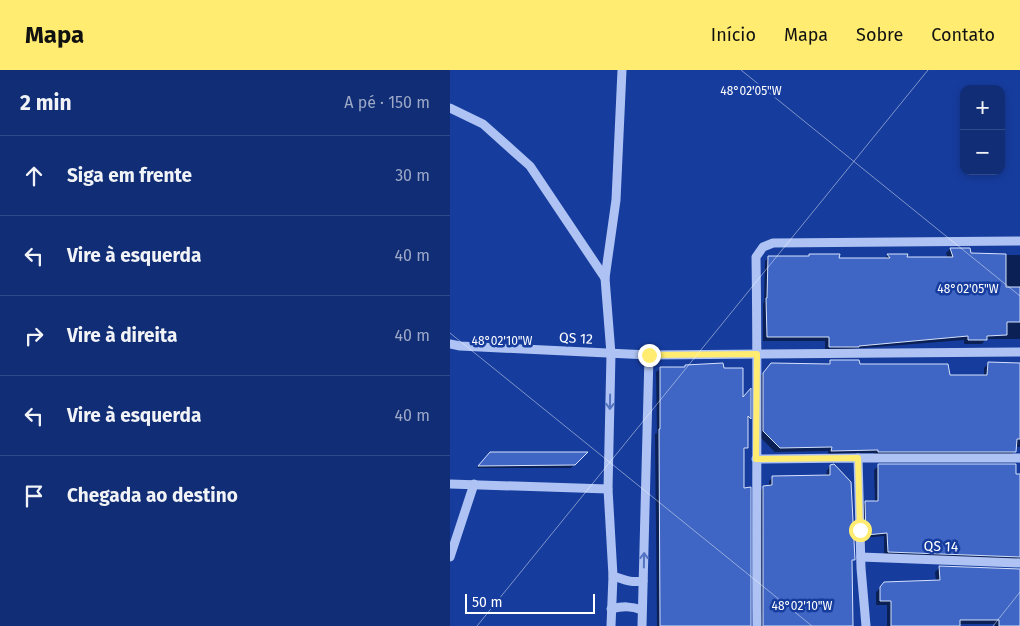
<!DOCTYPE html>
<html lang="pt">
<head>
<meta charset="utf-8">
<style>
	body { margin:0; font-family:"Fira Sans",sans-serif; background:#19357b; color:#f1f3f6 }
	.controls { position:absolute; right:15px; top:15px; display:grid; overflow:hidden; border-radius:10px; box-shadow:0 2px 8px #0003 }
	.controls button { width:45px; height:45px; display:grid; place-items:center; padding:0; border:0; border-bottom:1px solid #304988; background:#102d76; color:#f1f3f6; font:25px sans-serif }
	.scale { position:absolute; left:15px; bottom:12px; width:130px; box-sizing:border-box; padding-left:5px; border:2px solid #fff; border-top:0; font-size:14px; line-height:18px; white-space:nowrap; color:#fff; -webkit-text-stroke:4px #163c9e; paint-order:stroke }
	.stop { position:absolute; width:15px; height:15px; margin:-11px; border:4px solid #ffec70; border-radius:50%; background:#fff }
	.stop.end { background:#ffec70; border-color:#fff; box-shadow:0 1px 5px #0008 }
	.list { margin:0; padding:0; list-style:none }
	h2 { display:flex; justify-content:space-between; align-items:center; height:65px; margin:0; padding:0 20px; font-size:21px }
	h2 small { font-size:16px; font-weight:400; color:#9ca8c5 }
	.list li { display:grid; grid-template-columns:32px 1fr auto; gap:15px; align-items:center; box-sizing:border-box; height:80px; padding:0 20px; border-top:1px solid #304988 }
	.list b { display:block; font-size:19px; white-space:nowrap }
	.list em { font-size:16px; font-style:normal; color:#9ca8c5 }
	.icon { flex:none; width:28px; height:28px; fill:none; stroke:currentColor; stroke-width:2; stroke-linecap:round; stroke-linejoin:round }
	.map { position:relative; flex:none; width:570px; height:556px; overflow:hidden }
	header { display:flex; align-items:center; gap:30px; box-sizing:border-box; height:70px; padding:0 25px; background:#ffec70; color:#111 }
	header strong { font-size:24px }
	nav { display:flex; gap:28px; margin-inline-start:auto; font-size:18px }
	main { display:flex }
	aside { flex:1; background:#102d76 }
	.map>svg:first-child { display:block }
</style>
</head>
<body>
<header>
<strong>Mapa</strong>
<nav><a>Início</a><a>Mapa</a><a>Sobre</a><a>Contato</a></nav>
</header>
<main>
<aside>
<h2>2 min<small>A pé · 150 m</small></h2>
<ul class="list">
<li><svg class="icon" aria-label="ahead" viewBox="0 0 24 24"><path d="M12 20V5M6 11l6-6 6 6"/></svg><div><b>Siga em frente</b></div><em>30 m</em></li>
<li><svg class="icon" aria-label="left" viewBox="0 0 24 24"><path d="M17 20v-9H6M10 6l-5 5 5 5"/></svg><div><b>Vire à esquerda</b></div><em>40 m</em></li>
<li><svg class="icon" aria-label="right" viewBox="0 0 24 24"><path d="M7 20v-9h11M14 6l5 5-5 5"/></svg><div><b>Vire à direita</b></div><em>40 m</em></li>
<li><svg class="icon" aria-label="left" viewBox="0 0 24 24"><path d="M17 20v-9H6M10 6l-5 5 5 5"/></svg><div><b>Vire à esquerda</b></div><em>40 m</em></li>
<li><svg class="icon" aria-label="arrive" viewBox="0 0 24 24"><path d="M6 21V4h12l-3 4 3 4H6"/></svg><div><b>Chegada ao destino</b></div></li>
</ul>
</aside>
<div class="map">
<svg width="570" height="556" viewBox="0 0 570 556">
	<rect width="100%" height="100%" fill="#163c9e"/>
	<g fill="#0007">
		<polygon points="500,179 520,185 570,185 570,269 536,269 532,274 514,274 514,270 375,281 375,271 313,271 313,233 314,232 315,191 319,187 357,188 359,185 388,189 434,190 438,185 456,188 498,188 496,183"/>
		<polygon points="381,291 499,306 534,306 534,298 538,294 570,294 570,377 565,377 565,381 561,385 424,385 424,383 378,384 378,381 325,382 309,366 309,308 317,299 377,295"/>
		<polygon points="235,296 272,299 292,330 299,321 299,349 297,351 297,377 293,382 293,419 300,556 207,556 205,364 207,363 206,302 210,299 233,298"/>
		<polygon points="135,383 121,398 27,398 37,386"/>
		<polygon points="381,396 403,490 401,492 402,556 310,556 310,421 314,417 319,417 319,411 323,407 376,406 377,400"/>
		<polygon points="429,396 570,405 570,493 434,486 434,466 413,468 412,436 416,432 425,432 424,400"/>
		<polygon points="490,497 570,556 545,556 545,554 508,554 508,556 437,556 437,535 426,535 426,522 435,513 486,512 485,502"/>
	</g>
	<g fill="#3f66c4" stroke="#d6e2fd">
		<polygon points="500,178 520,178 521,183 556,184 556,217 570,217 570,252 557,252 557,265 537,266 537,270 518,270 518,266 409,276 409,277 379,277 379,267 317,267 316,228 317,228 318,186 359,186 359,184 390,184 389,188 440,188 437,184 458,184 457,187 503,187"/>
		<polygon points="380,290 409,290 410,294 498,294 500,305 537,305 538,292 570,293 570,369 567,369 566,382 428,382 428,380 381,381 382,377 330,378 313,361 313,303 321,293 380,294"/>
		<polygon points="273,293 274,298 293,298 293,327 301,318 301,349 298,346 298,378 294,378 294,418 301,417 301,556 210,556 209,359 210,359 210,297 235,297 235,295"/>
		<polygon points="40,382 138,382 125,395 28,396"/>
		<polygon points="384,394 401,412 405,490 402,490 403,556 313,556 313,416 322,415 322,406 380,405 380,395"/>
		<polygon points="428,394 566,394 566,404 570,404 570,487 438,482 437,463 416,465 415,431 428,431"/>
		<polygon points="489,496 570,499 570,556 549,556 549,550 510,550 510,556 441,556 441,531 430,531 430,517 434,512 490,510"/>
	</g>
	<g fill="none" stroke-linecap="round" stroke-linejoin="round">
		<g stroke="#aec3f3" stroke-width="9">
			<polyline points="0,38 33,54 80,96 155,208 161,284 158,419 163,506 161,556"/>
			<polyline points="155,208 166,130 172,0"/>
			<polyline points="0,274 10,276 199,285 570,282"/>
			<polyline points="408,388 570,388"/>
			<polyline points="306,389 408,388 411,498 416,556"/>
			<polyline points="0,414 158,419"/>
			<polyline points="0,487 24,414"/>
			<polyline points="411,487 570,493"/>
			<path d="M163,506C175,510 181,513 193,511"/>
			<path d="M161,539C173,536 181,536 192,540"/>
			<polyline points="192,556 199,285"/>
			<path d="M307,556C306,433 308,310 306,187L313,177L323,173L570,171"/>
		</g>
	</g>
	<defs><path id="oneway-shaft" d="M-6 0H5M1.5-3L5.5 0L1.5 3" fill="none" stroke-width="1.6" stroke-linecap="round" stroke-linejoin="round" transform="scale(1.25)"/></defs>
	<g stroke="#5372c0">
		<use href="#oneway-shaft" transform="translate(160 332) rotate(91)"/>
		<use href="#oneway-shaft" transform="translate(194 490) rotate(-89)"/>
	</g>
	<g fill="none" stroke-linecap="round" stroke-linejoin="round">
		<polyline stroke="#ffec70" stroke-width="6" points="199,285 307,284 306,389 408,388 410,460"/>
	</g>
	<path fill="none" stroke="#fff" stroke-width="1" stroke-opacity="0.45" d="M291,0L570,226M0,263L362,556M27,556L478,0M543,556L570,522"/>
	<g text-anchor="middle" stroke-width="5" stroke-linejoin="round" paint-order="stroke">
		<g font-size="14" fill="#fff" stroke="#163c9e">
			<text transform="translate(126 268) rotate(3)" y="5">QS 12</text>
			<text transform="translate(491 476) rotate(2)" y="5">QS 14</text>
		</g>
	</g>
	<g font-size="12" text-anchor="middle" fill="#fff" stroke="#163c9e" stroke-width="5" stroke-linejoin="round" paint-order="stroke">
		<text x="301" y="25">48°02'05"W</text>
		<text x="518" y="223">48°02'05"W</text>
		<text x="52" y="275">48°02'10"W</text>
		<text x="352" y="540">48°02'10"W</text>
	</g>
</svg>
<div class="controls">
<button>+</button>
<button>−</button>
</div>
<div class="scale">50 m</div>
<div class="stop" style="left:410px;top:460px"></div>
<div class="stop end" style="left:199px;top:285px"></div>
</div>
</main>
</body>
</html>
